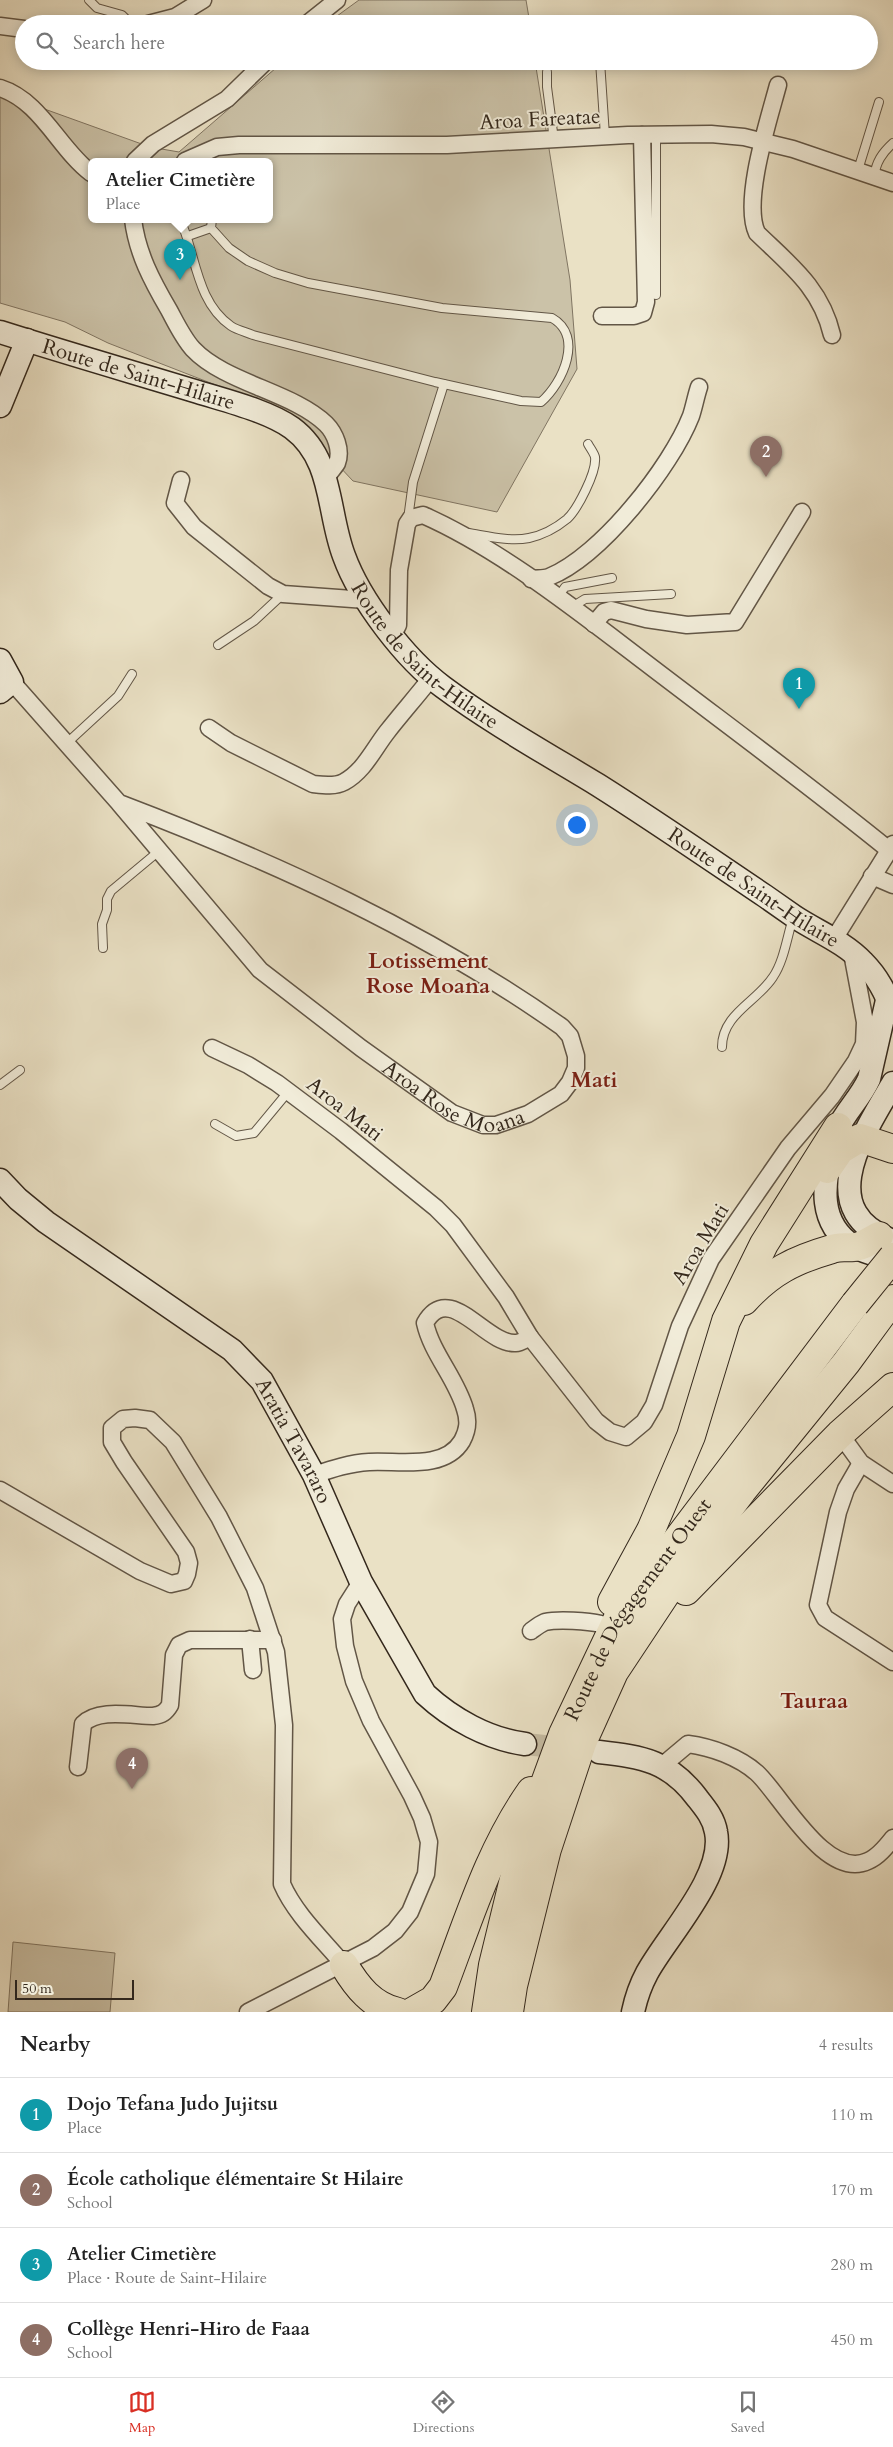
<!DOCTYPE html>
<html lang="en">
<head>
<meta charset="utf-8">
<style>
	body { margin:0; font-family:Cardo,serif; background:#f2f2f2; color:#222 }
	.scale { position:absolute; left:15px; bottom:12px; width:119px; box-sizing:border-box; padding-left:5px; border:2px solid #34281c; border-top:0; font-size:14px; line-height:18px; white-space:nowrap; color:#34281c; -webkit-text-stroke:4px #f1ecd9; paint-order:stroke }
	.you { position:absolute; left:576px; top:824px; width:18px; height:18px; margin:-12px; border:4px solid #fff; border-radius:50%; background:#1a73e8; box-shadow:0 0 0 8px #1a73e833 }
	.badge { display:grid; place-items:center; width:32px; height:32px; border-radius:50%; background:#d93025; color:#fff; font-size:16px; font-weight:700 }
	.pin { position:absolute; translate:-50% -41px; filter:drop-shadow(0 1px 2px #0008) }
	.pin::after { content:''; position:absolute; top:26px; width:18px; height:15px; background:inherit; clip-path:polygon(0 0,100% 0,50% 100%) }
	.popup { position:absolute; left:88px; top:158px; width:185px; height:65px; box-sizing:border-box; display:grid; place-content:center; border-radius:8px; background:#fff; filter:drop-shadow(0 1px 4px #0005); font-size:16px; white-space:nowrap; color:#767676 }
	.popup b { font-size:19px; color:#222 }
	.popup::after { content:''; position:absolute; left:50%; top:100%; margin-left:-10px; border:10px solid transparent; border-top-color:#fff }
	.list { margin:0; padding:0; list-style:none }
	h2 { display:flex; justify-content:space-between; align-items:center; height:65px; margin:0; padding:0 20px; font-size:21px }
	h2 small { font-size:16px; font-weight:400; color:#767676 }
	.list li { display:grid; grid-template-columns:32px 1fr auto; gap:15px; align-items:center; box-sizing:border-box; height:75px; padding:0 20px; border-top:1px solid #e0e0e0 }
	.list b { display:block; font-size:19px; white-space:nowrap }
	.list p { margin:0; font-size:16px; white-space:nowrap; color:#767676 }
	.list em { font-size:16px; font-style:normal; color:#767676 }
	.icon { flex:none; width:28px; height:28px; fill:none; stroke:currentColor; stroke-width:2; stroke-linecap:round; stroke-linejoin:round }
	.map { position:relative; flex:none; width:893px; height:2012px; overflow:hidden }
	.search { position:absolute; background:#fff; box-shadow:0 2px 12px #0003; left:15px; right:15px; top:15px; height:55px; display:flex; align-items:center; gap:12px; box-sizing:border-box; padding:0 18px; border-radius:28px; color:#767676; font-size:19px }
	.sheet { height:365px; background:#fff }
	nav { display:flex; justify-content:space-around; align-items:center; box-sizing:border-box; height:70px; border-top:1px solid #e0e0e0; background:#fff; font-size:14px; color:#767676 }
	nav a { display:grid; justify-items:center; gap:2px }
	nav .on { color:#d93025 }
	.map>svg:first-child { display:block }
</style>
</head>
<body>
<div class="map">
<svg width="893" height="2012" viewBox="0 0 893 2012">
	<rect width="100%" height="100%" fill="#eae1c5"/>
	<filter id="stains"><feTurbulence type="fractalNoise" baseFrequency=".004" numOctaves="4"/><feColorMatrix values="0 0 0 0 .2 0 0 0 0 .09 0 0 0 0 .02 0 0 0 .5 -.17"/></filter>
	<radialGradient id="worn" r=".72"><stop offset=".6" stop-color="#630" stop-opacity="0"/><stop offset="1" stop-color="#630" stop-opacity=".3"/></radialGradient>
	<g fill="#cbc2a8" stroke="#807562" fill-rule="evenodd">
		<polygon points="359,0 526,0 530,24 326,24"/>
		<path d="M284,61H535L570,280L577,369L497,512L353,481L290,414L108,343L65,322L0,303V93L150,147L179,152ZM91,161H269V219H91Z"/>
		<polygon points="13,1942 115,1953 110,2012 8,2012"/>
	</g>
	<g fill="none" stroke-linecap="round" stroke-linejoin="round">
		<polyline stroke="#c6bca3" stroke-width="22" stroke-dasharray="22 11" stroke-linecap="butt" points="525,1744 574,1749"/>
		<defs>
			<g id="lane">
				<polyline points="89,0 97,8 122,15 131,24"/>
				<polyline points="600,61 605,136"/>
				<polyline points="547,72 547,87 554,140"/>
				<polyline points="656,134 656,295"/>
				<polyline points="858,170 879,102"/>
				<path d="M874,177C876,162 882,153 893,143"/>
				<path d="M180,219C196,254 196,302 231,326C237,330 246,332 253,335L435,382L521,401L541,402C563,383 584,336 552,318L442,308L308,283L275,273L248,261L229,248L211,228L212,219"/>
				<polyline points="188,236 211,228"/>
				<polyline points="408,519 413,482 444,384"/>
				<path d="M468,533C487,536 510,542 529,538C543,535 556,528 567,519C577,510 597,472 595,457C594,453 590,448 588,444"/>
				<polyline points="558,597 565,587 612,578"/>
				<polyline points="572,607 585,599 671,594"/>
				<polyline points="218,645 254,621 283,594"/>
				<polyline points="67,743 118,696 132,674"/>
				<polyline points="103,948 102,924 107,910 107,899 111,891 159,851"/>
				<path d="M722,1047C722,1014 757,1002 773,977C784,961 787,937 793,918"/>
				<polyline points="0,1085 20,1070"/>
				<polyline points="215,1124 236,1136 254,1133 288,1092"/>
			</g>
			<g id="street">
				<polyline points="148,24 175,17 203,0"/>
				<polyline points="307,24 337,0"/>
				<polyline points="0,26 24,29"/>
				<path d="M778,85C769,119 742,201 757,233C790,265 821,288 832,335"/>
				<path d="M0,88C41,101 59,149 91,173"/>
				<polyline points="135,161 153,144 227,99 266,61"/>
				<polyline points="185,161 217,147 239,145 447,145 628,135 711,134 744,137 793,149 893,183"/>
				<path d="M133,219C137,253 152,281 169,310C176,323 183,338 193,349C225,383 293,392 326,424C335,433 342,450 337,463C334,468 329,473 326,478"/>
				<polyline points="602,316 634,316 643,313 646,302 642,135"/>
				<polyline points="181,480 175,503 194,527 268,586 283,594 366,600"/>
				<path d="M531,579C536,578 544,579 549,577C601,556 671,467 691,416C694,407 696,396 699,387"/>
				<polyline points="594,624 604,612 611,610 646,619 687,625 735,622 802,512"/>
				<path d="M393,635L398,625L399,570L407,524L411,518L423,515C500,549 579,612 646,663C727,725 809,785 889,850"/>
				<path id="s1" d="M12,682L119,803L260,970L361,1048L452,1113L483,1125H496L528,1114L561,1094L570,1082L576,1068V1056L570,1036L562,1027C426,931 274,862 119,803"/>
				<path d="M209,728L231,743L313,784C322,785 335,787 344,782C364,771 373,750 387,732C401,714 417,696 431,678"/>
				<polyline points="872,876 893,885"/>
				<polyline points="834,939 893,844"/>
				<polyline points="212,1048 248,1065 277,1083 341,1131 436,1208 453,1225 506,1297 530,1337"/>
				<polyline points="840,1434 861,1463 893,1484"/>
				<polyline points="861,1463 846,1489 838,1512 818,1605 825,1618 893,1662"/>
				<path d="M314,1475C332,1469 350,1463 369,1462C398,1460 444,1471 462,1441C468,1430 469,1421 465,1409C456,1378 432,1354 425,1323C450,1280 485,1345 516,1343C520,1343 526,1339 530,1337L596,1421L610,1432L626,1437L644,1422L654,1405L680,1326L711,1259L788,1148L832,1096L856,1061L864,1044L865,1022L852,953"/>
				<path d="M0,1490L140,1571L171,1584L184,1581L187,1574L189,1563L186,1552L124,1462L112,1442V1428L123,1419L135,1418L150,1420L173,1442L219,1517L255,1588L276,1652L284,1725L282,1884C295,1914 323,1940 344,1965"/>
				<path d="M531,1631C535,1628 540,1624 545,1622C558,1619 588,1621 601,1624"/>
				<polyline points="250,1639 253,1670"/>
				<path d="M663,1765L688,1744C711,1747 739,1757 757,1773C781,1795 826,1881 868,1861C878,1857 886,1847 893,1838"/>
				<path d="M78,1767L83,1724C98,1708 133,1716 153,1716C162,1715 166,1712 170,1705L174,1655L179,1645L190,1640H273"/>
				<polyline points="248,2012 373,1948 395,1931 410,1912 426,1874 429,1842 422,1818 412,1796 371,1721 354,1681 345,1646 342,1619 347,1604 361,1582"/>
			</g>
			<g id="secondary">
				<path id="s2" d="M0,332C66,353 132,372 198,392C227,401 268,411 292,428C334,459 327,512 344,556C360,600 405,659 443,687C490,722 547,754 598,785C655,821 710,859 765,896C775,903 785,910 795,917C818,932 844,942 863,962C878,977 886,993 893,1013"/>
				<polyline points="0,406 27,340"/>
				<polyline points="0,660 12,682 0,692"/>
				<path d="M888,996L869,1079C861,1097 846,1111 838,1128C835,1134 834,1143 832,1150C823,1185 818,1223 853,1246C865,1253 881,1256 893,1260"/>
				<path d="M893,1083C864,1133 811,1210 893,1241"/>
				<path id="s3" d="M0,1180L18,1199L46,1222L232,1350L262,1381L314,1475L361,1582L425,1694C452,1719 488,1739 525,1744"/>
				<path d="M599,1752C643,1757 670,1761 698,1799C706,1809 714,1819 716,1832C725,1876 667,1936 647,1973C640,1986 636,1998 633,2012"/>
			</g>
			<g id="highway">
				<polyline points="827,1169 840,1150 860,1138 893,1149"/>
				<path d="M744,1301C770,1272 794,1260 832,1249C840,1246 846,1248 854,1247C862,1247 872,1239 879,1236"/>
				<polyline points="686,1591 840,1434 893,1387"/>
				<polyline points="612,1602 651,1530 691,1436 726,1321 764,1244 838,1127"/>
				<path d="M344,1965C357,1987 372,2006 398,2012"/>
				<path d="M412,2012L433,2000L443,1987C469,1919 489,1851 531,1791"/>
				<path id="s4" d="M486,2012L493,1965L522,1846L563,1734L618,1618L855,1304"/>
				<polyline points="509,2012 513,1986 547,1849 582,1743 614,1672 675,1580 742,1491 846,1363 893,1299"/>
			</g>
		</defs>
		<use href="#lane" stroke="#625646" stroke-width="10"/>
		<use href="#street" stroke="#625646" stroke-width="19"/>
		<use href="#secondary" stroke="#34281c" stroke-width="25"/>
		<use href="#highway" stroke="#34281c" stroke-width="30"/>
		<use href="#lane" stroke="#f1ecd9" stroke-width="8"/>
		<use href="#street" stroke="#f1ecd9" stroke-width="16"/>
		<use href="#secondary" stroke="#f1ecd9" stroke-width="22"/>
		<use href="#highway" stroke="#eae1c5" stroke-width="28"/>
		<defs>
			<polyline id="highway-bridge" points="855,1304 893,1257"/>
		</defs>
		<use href="#highway-bridge" stroke="#34281c" stroke-width="30" stroke-linecap="butt"/>
		<use href="#highway-bridge" stroke="#eae1c5" stroke-width="28"/>
	</g>
	<g text-anchor="middle" stroke-width="4" stroke-linejoin="round" paint-order="stroke">
		<g font-size="21" fill="#34281c" stroke="#f1ecd9">
			<text transform="translate(540 119) rotate(-3)" y="7">Aroa Fareatae</text>
			<text dy="7" stroke="none"><textPath href="#s2" startOffset="145">Route de Saint-Hilaire</textPath></text>
			<text dy="7" stroke="none"><textPath href="#s2" startOffset="580">Route de Saint-Hilaire</textPath></text>
			<text dy="7" stroke="none"><textPath href="#s2" startOffset="985">Route de Saint-Hilaire</textPath></text>
			<text dy="7" stroke="none"><textPath href="#s1" startOffset="616">Aroa Rose Moana</textPath></text>
			<text transform="translate(345 1109) rotate(38)" y="7">Aroa Mati</text>
			<text transform="translate(700 1244) rotate(-59)" y="7">Aroa Mati</text>
			<text dy="7" stroke="none"><textPath href="#s3" startOffset="399">Aratia Tavararo</textPath></text>
			<text dy="7" stroke="none"><textPath href="#s4" startOffset="435">Route de Dégagement Ouest</textPath></text>
		</g>
		<g font-size="22" font-weight="bold" fill="#7a1f14" stroke="#f1ecd9">
			<text x="428" y="968">Lotissement<tspan x="428" dy="25">Rose Moana</tspan></text>
			<text x="594" y="1087">Mati</text>
			<text x="814" y="1708">Tauraa</text>
		</g>
	</g>
	<rect width="100%" height="100%" filter="url(#stains)"/>
	<rect width="100%" height="100%" fill="url(#worn)"/>
</svg>
<div class="scale">50 m</div>
<div class="you"></div>
<div class="pin badge" style="left:799px;top:709px;background:#0f9aa8">1</div>
<div class="pin badge" style="left:766px;top:477px;background:#8d6e63">2</div>
<div class="pin badge" style="left:180px;top:280px;background:#0f9aa8">3</div>
<div class="popup"><b>Atelier Cimetière</b>Place</div>
<div class="pin badge" style="left:132px;top:1789px;background:#8d6e63">4</div>
<div class="search"><svg class="icon" aria-label="search" viewBox="0 0 24 24"><circle cx="10" cy="10" r="6"/><path d="M15 15l6 6"/></svg>Search here</div>
</div>
<section class="sheet">
<h2>Nearby<small>4 results</small></h2>
<ul class="list">
<li><span class="badge" style="background:#0f9aa8">1</span><div><b>Dojo Tefana Judo Jujitsu</b><p>Place</p></div><em>110 m</em></li>
<li><span class="badge" style="background:#8d6e63">2</span><div><b>École catholique élémentaire St Hilaire</b><p>School</p></div><em>170 m</em></li>
<li><span class="badge" style="background:#0f9aa8">3</span><div><b>Atelier Cimetière</b><p>Place · Route de Saint-Hilaire</p></div><em>280 m</em></li>
<li><span class="badge" style="background:#8d6e63">4</span><div><b>Collège Henri-Hiro de Faaa</b><p>School</p></div><em>450 m</em></li>
</ul>
</section>
<nav>
<a class="on"><svg class="icon" aria-label="map" viewBox="0 0 24 24"><path d="M3 6l6-2 6 2 6-2v14l-6 2-6-2-6 2zM9 4v14M15 6v14"/></svg>Map</a>
<a><svg class="icon" aria-label="directions" viewBox="0 0 24 24"><path d="M12 3l9 9-9 9-9-9zM9 14v-3h6M13 9l2 2-2 2"/></svg>Directions</a>
<a><svg class="icon" aria-label="saved" viewBox="0 0 24 24"><path d="M7 4h10v16l-5-4-5 4z"/></svg>Saved</a>
</nav>
</body>
</html>
